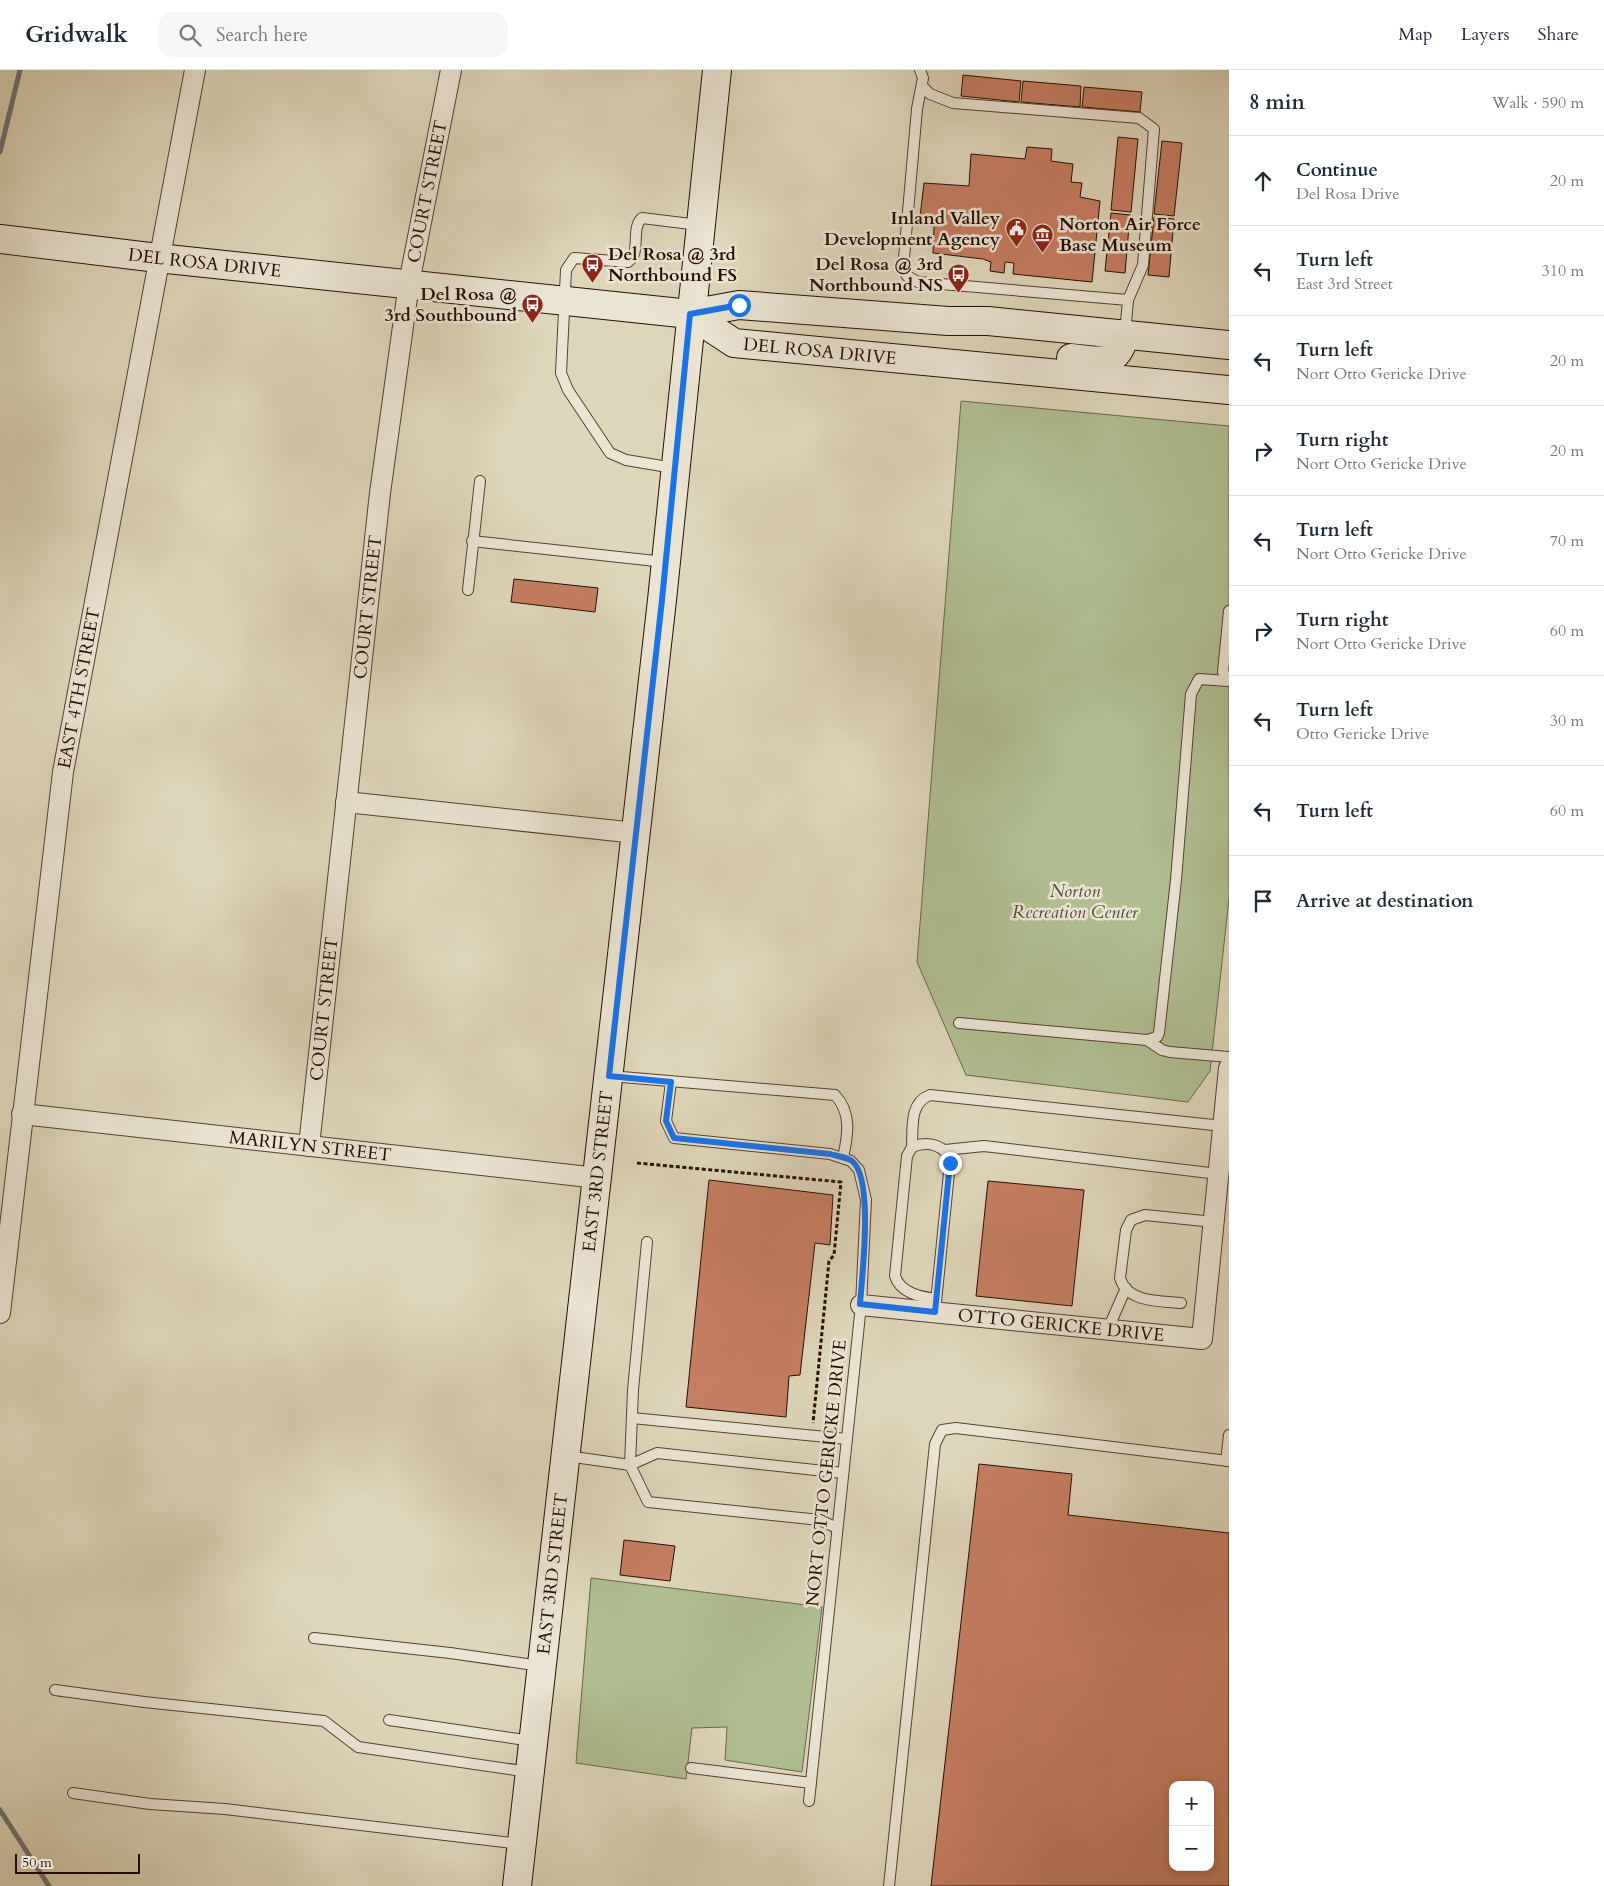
<!DOCTYPE html>
<html lang="en">
<head>
<meta charset="utf-8">
<style>
	body { margin:0; font-family:Cardo,serif; background:#f6f6f7; color:#1f2937 }
	.controls { position:absolute; right:15px; bottom:15px; display:grid; overflow:hidden; border-radius:10px; box-shadow:0 2px 8px #0003 }
	.controls button { width:45px; height:45px; display:grid; place-items:center; padding:0; border:0; border-bottom:1px solid #e0e1e3; background:#fff; color:#1f2937; font:25px sans-serif }
	.scale { position:absolute; left:15px; bottom:12px; width:125px; box-sizing:border-box; padding-left:5px; border:2px solid #280d03; border-top:0; font-size:14px; line-height:18px; white-space:nowrap; color:#280d03; -webkit-text-stroke:4px #eae4d2; paint-order:stroke }
	.stop { position:absolute; width:15px; height:15px; margin:-11px; border:4px solid #1a73e8; border-radius:50%; background:#fff }
	.stop.end { background:#1a73e8; border-color:#fff; box-shadow:0 1px 5px #0008 }
	.list { margin:0; padding:0; list-style:none }
	h2 { display:flex; justify-content:space-between; align-items:center; height:65px; margin:0; padding:0 20px; font-size:21px }
	h2 small { font-size:16px; font-weight:400; color:#747a83 }
	.list li { display:grid; grid-template-columns:32px 1fr auto; gap:15px; align-items:center; box-sizing:border-box; height:90px; padding:0 20px; border-top:1px solid #e0e1e3 }
	.list b { display:block; font-size:19px; white-space:nowrap }
	.list p { margin:0; font-size:16px; white-space:nowrap; color:#747a83 }
	.list em { font-size:16px; font-style:normal; color:#747a83 }
	.icon { flex:none; width:28px; height:28px; fill:none; stroke:currentColor; stroke-width:2; stroke-linecap:round; stroke-linejoin:round }
	.map { position:relative; flex:none; width:1229px; height:1816px; overflow:hidden }
	header { display:flex; align-items:center; gap:30px; box-sizing:border-box; height:70px; padding:0 25px; background:#fff; border-bottom:1px solid #e0e1e3 }
	header strong { font-size:24px }
	nav { display:flex; gap:28px; margin-inline-start:auto; font-size:18px }
	.search { width:350px; height:45px; background:#f6f6f7; display:flex; align-items:center; gap:12px; box-sizing:border-box; padding:0 18px; border-radius:15px; color:#747a83; font-size:19px }
	main { display:flex }
	aside { flex:1; background:#fff }
	.map>svg:first-child { display:block }
</style>
</head>
<body>
<header>
<strong>Gridwalk</strong>
<div class="search"><svg class="icon" aria-label="search" viewBox="0 0 24 24"><circle cx="10" cy="10" r="6"/><path d="M15 15l6 6"/></svg>Search here</div>
<nav><a>Map</a><a>Layers</a><a>Share</a></nav>
</header>
<main>
<div class="map">
<svg width="1229" height="1816" viewBox="0 0 1229 1816">
	<rect width="100%" height="100%" fill="#ded6b9"/>
	<filter id="stains"><feTurbulence type="fractalNoise" baseFrequency=".004" numOctaves="4"/><feColorMatrix values="0 0 0 0 .2 0 0 0 0 .09 0 0 0 0 .02 0 0 0 .5 -.17"/></filter>
	<radialGradient id="worn" r=".72"><stop offset=".6" stop-color="#630" stop-opacity="0"/><stop offset="1" stop-color="#630" stop-opacity=".3"/></radialGradient>
	<g fill="#b0be90" stroke="#6c664a">
		<polygon points="961,331 1229,356 1229,829 1210,1001 1188,1032 966,1005 917,892"/>
		<polygon points="591,1508 822,1537 802,1702 725,1690 727,1657 692,1658 686,1709 576,1693"/>
	</g>
	<g fill="none" stroke-linecap="round" stroke-linejoin="round">
		<g stroke="#6b7271" stroke-width="5">
			<polyline points="0,82 20,0"/>
			<polyline points="0,1740 49,1816"/>
		</g>
	</g>
	<g fill="#c57e61" stroke="#280d03" fill-rule="evenodd">
		<polygon points="963,5 1021,11 1019,32 961,26"/>
		<polygon points="1023,11 1081,16 1080,37 1021,32"/>
		<polygon points="1084,17 1142,22 1140,42 1082,37"/>
		<polygon points="1118,67 1138,69 1131,142 1111,140"/>
		<polygon points="1162,71 1182,73 1174,146 1154,144"/>
		<polygon points="1027,77 1052,79 1051,91 1073,94 1071,112 1082,113 1080,127 1100,131 1092,212 1013,204 1014,193 1005,192 1004,203 990,201 991,192 983,189 933,183 934,156 919,155 924,113 969,116 971,84 1025,89"/>
		<polygon points="1111,143 1130,145 1125,203 1105,201"/>
		<polygon points="1154,147 1174,149 1169,207 1148,205"/>
		<polygon points="514,509 598,518 595,542 511,532"/>
		<polygon points="709,1110 833,1125 830,1175 815,1173 800,1305 789,1306 786,1347 686,1337"/>
		<polygon points="988,1111 1084,1120 1072,1236 976,1226"/>
		<path d="M979,1394L1072,1404L1068,1445L1229,1463V1816H931ZM1173,1715H1210V1797H1173Z"/>
		<polygon points="624,1470 675,1476 670,1511 620,1505"/>
	</g>
	<g fill="none" stroke-linecap="round" stroke-linejoin="round">
		<defs>
			<g id="lane">
				<polyline points="920,0 923,8 917,39 903,199 907,206 918,212 1128,230 1125,264"/>
				<polyline points="922,16 930,24 953,33 1139,48 1154,59 1143,195 1128,230"/>
				<path d="M674,398L626,390L610,383L568,320L561,303L566,200L574,188L628,192C642,182 630,159 642,148L699,155"/>
				<polyline points="472,471 665,492"/>
				<polyline points="468,520 480,411"/>
				<polyline points="1229,541 1223,602 1229,611"/>
				<polyline points="959,953 1147,970 1157,967 1159,963 1176,810 1191,624 1199,609 1228,611"/>
				<polyline points="1147,970 1162,980 1170,982 1229,987"/>
				<path d="M610,1006L835,1025C852,1043 848,1065 843,1088"/>
				<polyline points="671,1012 666,1051 674,1068 830,1084 851,1091 859,1100 866,1130 861,1235 809,1731"/>
				<path d="M912,1077C913,1058 909,1033 930,1025L1223,1056"/>
				<polyline points="945,1080 984,1076 1218,1104"/>
				<polyline points="647,1172 633,1320 630,1395 657,1383 843,1403"/>
				<path d="M1181,1233C1161,1231 1127,1233 1120,1208L1126,1160L1131,1150L1145,1145L1214,1152"/>
				<path d="M935,1242L950,1093C947,1074 927,1071 912,1077L907,1086L895,1206C900,1223 921,1227 936,1229"/>
				<polyline points="1108,1259 1126,1218"/>
				<polyline points="632,1348 847,1369"/>
				<polyline points="567,1386 630,1395 648,1432 820,1450 837,1458"/>
				<polyline points="1226,1391 1229,1365"/>
				<polyline points="314,1568 450,1583 541,1596"/>
				<polyline points="55,1620 144,1632 324,1651 358,1677 529,1702"/>
				<polyline points="389,1650 532,1671"/>
				<polyline points="691,1698 811,1713"/>
				<polyline points="73,1723 150,1734 225,1739 520,1774"/>
				<polyline points="889,1816 935,1374 942,1360 956,1358 1229,1391"/>
			</g>
			<g id="street">
				<polyline points="346,732 636,763"/>
				<path id="s1" d="M22,1044L598,1108"/>
				<path id="s2" d="M309,1076L380,423L409,213L451,0"/>
				<path id="s3" d="M861,1235L1202,1269L1229,998"/>
				<path id="s4" d="M0,1243L63,702L195,0"/>
			</g>
			<g id="secondary">
				<path id="s5" d="M0,169L158,188L690,244L739,235L948,251H988L1229,275"/>
				<path id="s6" d="M690,244L734,273L1229,320"/>
				<path d="M1071,288C1100,291 1117,298 1125,264"/>
				<path id="s7" d="M517,1816L662,530L717,0"/>
			</g>
		</defs>
		<use href="#lane" stroke="#563f30" stroke-width="12"/>
		<use href="#street" stroke="#563f30" stroke-width="22"/>
		<use href="#secondary" stroke="#280d03" stroke-width="30"/>
		<polyline stroke="#280d03" stroke-width="3" stroke-dasharray="4 2.5" stroke-linecap="butt" points="637,1093 841,1112 834,1185 829,1191 813,1353"/>
		<use href="#lane" stroke="#eae4d2" stroke-width="10"/>
		<use href="#street" stroke="#eae4d2" stroke-width="20"/>
		<use href="#secondary" stroke="#eae4d2" stroke-width="28"/>
	</g>
	<g fill="none" stroke-linecap="round" stroke-linejoin="round">
		<path stroke="#1a73e8" stroke-width="6" d="M739,235L690,244L662,530L609,1006L671,1012L666,1051L674,1068L830,1084C836,1086 846,1087 852,1091C874,1108 862,1206 860,1234L935,1242L950,1093"/>
	</g>
	<defs>
		<symbol id="civic-pin" viewBox="-11 -11 22 30"><path d="M0 17L-7.5 6A9.5 9.5 0 1 1 7.5 6Z" fill="#8f2418" stroke="#eae4d2"/><path d="M-.6-6.5H3V-4.5H.6V-3L4-1V1h2V6H-6V1h2V-1L-.6-3ZM-1.2 2.5V6h2.4V2.5Z" fill="#fff"/></symbol>
		<symbol id="museum-pin" viewBox="-11 -11 22 30"><path d="M0 17L-7.5 6A9.5 9.5 0 1 1 7.5 6Z" fill="#8f2418" stroke="#eae4d2"/><path d="M0-6L6-3V-2H-6V-3ZM-5-1h2V3h-2ZM-1-1h2V3h-2ZM3-1h2V3H3ZM-6 4H6V6H-6Z" fill="#fff"/></symbol>
		<symbol id="bus-pin" viewBox="-11 -11 22 30"><path d="M0 17L-7.5 6A9.5 9.5 0 1 1 7.5 6Z" fill="#8f2418" stroke="#eae4d2"/><path d="M-5-6H5V4H4V6H2V4H-2V6H-4V4H-5ZM-3.5-4V0h7V-4ZM-3.5 1.2v1.5H-2V1.2ZM2 1.2v1.5H3.5V1.2Z" fill="#fff"/></symbol>
	</defs>
	<g fill-rule="evenodd">
		<use href="#civic-pin" x="1004" y="146" width="25" height="34"/>
		<use href="#museum-pin" x="1030" y="152" width="25" height="34"/>
		<use href="#bus-pin" x="580" y="182" width="25" height="34"/>
		<use href="#bus-pin" x="946" y="192" width="25" height="34"/>
		<use href="#bus-pin" x="520" y="222" width="25" height="34"/>
	</g>
	<g text-anchor="middle" stroke-width="5" stroke-linejoin="round" paint-order="stroke">
		<g font-size="18" fill="#280d03" stroke="#eae4d2">
			<text dy="6" stroke="none"><textPath href="#s2" startOffset="962">COURT STREET</textPath></text>
			<text dy="6" stroke="none"><textPath href="#s5" startOffset="206">DEL ROSA DRIVE</textPath></text>
			<text dy="6" stroke="none"><textPath href="#s6" startOffset="139">DEL ROSA DRIVE</textPath></text>
			<text dy="6" stroke="none"><textPath href="#s2" startOffset="542">COURT STREET</textPath></text>
			<text dy="6" stroke="none"><textPath href="#s4" startOffset="630">EAST 4TH STREET</textPath></text>
			<text dy="6" stroke="none"><textPath href="#s2" startOffset="138">COURT STREET</textPath></text>
			<text dy="6" stroke="none"><textPath href="#s1" startOffset="290">MARILYN STREET</textPath></text>
			<text dy="6" stroke="none"><textPath href="#s7" startOffset="719">EAST 3RD STREET</textPath></text>
			<text dy="6" stroke="none"><textPath href="#s3" startOffset="201">OTTO GERICKE DRIVE</textPath></text>
			<text transform="translate(826 1403) rotate(-84)" y="6">NORT OTTO GERICKE DRIVE</text>
			<text dy="6" stroke="none"><textPath href="#s7" startOffset="314">EAST 3RD STREET</textPath></text>
		</g>
		<g font-size="18" font-weight="bold" fill="#280d03" stroke="#eae4d2" text-anchor="end">
			<text x="1000" y="154">Inland Valley<tspan x="1000" dy="21">Development Agency</tspan></text>
			<text x="1059" y="160" text-anchor="start">Norton Air Force<tspan x="1059" dy="21">Base Museum</tspan></text>
			<text x="608" y="190" text-anchor="start">Del Rosa @ 3rd<tspan x="608" dy="21">Northbound FS</tspan></text>
			<text x="943" y="200">Del Rosa @ 3rd<tspan x="943" dy="21">Northbound NS</tspan></text>
			<text x="517" y="230">Del Rosa @<tspan x="517" dy="21">3rd Southbound</tspan></text>
		</g>
		<g font-size="18" font-style="italic" fill="#584b34" stroke="#eae4d2">
			<text x="1075" y="827">Norton<tspan x="1075" dy="21">Recreation Center</tspan></text>
		</g>
	</g>
	<rect width="100%" height="100%" filter="url(#stains)"/>
	<rect width="100%" height="100%" fill="url(#worn)"/>
</svg>
<div class="controls">
<button>+</button>
<button>−</button>
</div>
<div class="scale">50 m</div>
<div class="stop" style="left:739px;top:235px"></div>
<div class="stop end" style="left:950px;top:1093px"></div>
</div>
<aside>
<h2>8 min<small>Walk · 590 m</small></h2>
<ul class="list">
<li><svg class="icon" aria-label="ahead" viewBox="0 0 24 24"><path d="M12 20V5M6 11l6-6 6 6"/></svg><div><b>Continue</b><p>Del Rosa Drive</p></div><em>20 m</em></li>
<li><svg class="icon" aria-label="left" viewBox="0 0 24 24"><path d="M17 20v-9H6M10 6l-5 5 5 5"/></svg><div><b>Turn left</b><p>East 3rd Street</p></div><em>310 m</em></li>
<li><svg class="icon" aria-label="left" viewBox="0 0 24 24"><path d="M17 20v-9H6M10 6l-5 5 5 5"/></svg><div><b>Turn left</b><p>Nort Otto Gericke Drive</p></div><em>20 m</em></li>
<li><svg class="icon" aria-label="right" viewBox="0 0 24 24"><path d="M7 20v-9h11M14 6l5 5-5 5"/></svg><div><b>Turn right</b><p>Nort Otto Gericke Drive</p></div><em>20 m</em></li>
<li><svg class="icon" aria-label="left" viewBox="0 0 24 24"><path d="M17 20v-9H6M10 6l-5 5 5 5"/></svg><div><b>Turn left</b><p>Nort Otto Gericke Drive</p></div><em>70 m</em></li>
<li><svg class="icon" aria-label="right" viewBox="0 0 24 24"><path d="M7 20v-9h11M14 6l5 5-5 5"/></svg><div><b>Turn right</b><p>Nort Otto Gericke Drive</p></div><em>60 m</em></li>
<li><svg class="icon" aria-label="left" viewBox="0 0 24 24"><path d="M17 20v-9H6M10 6l-5 5 5 5"/></svg><div><b>Turn left</b><p>Otto Gericke Drive</p></div><em>30 m</em></li>
<li><svg class="icon" aria-label="left" viewBox="0 0 24 24"><path d="M17 20v-9H6M10 6l-5 5 5 5"/></svg><div><b>Turn left</b></div><em>60 m</em></li>
<li><svg class="icon" aria-label="arrive" viewBox="0 0 24 24"><path d="M6 21V4h12l-3 4 3 4H6"/></svg><div><b>Arrive at destination</b></div></li>
</ul>
</aside>
</main>
</body>
</html>
